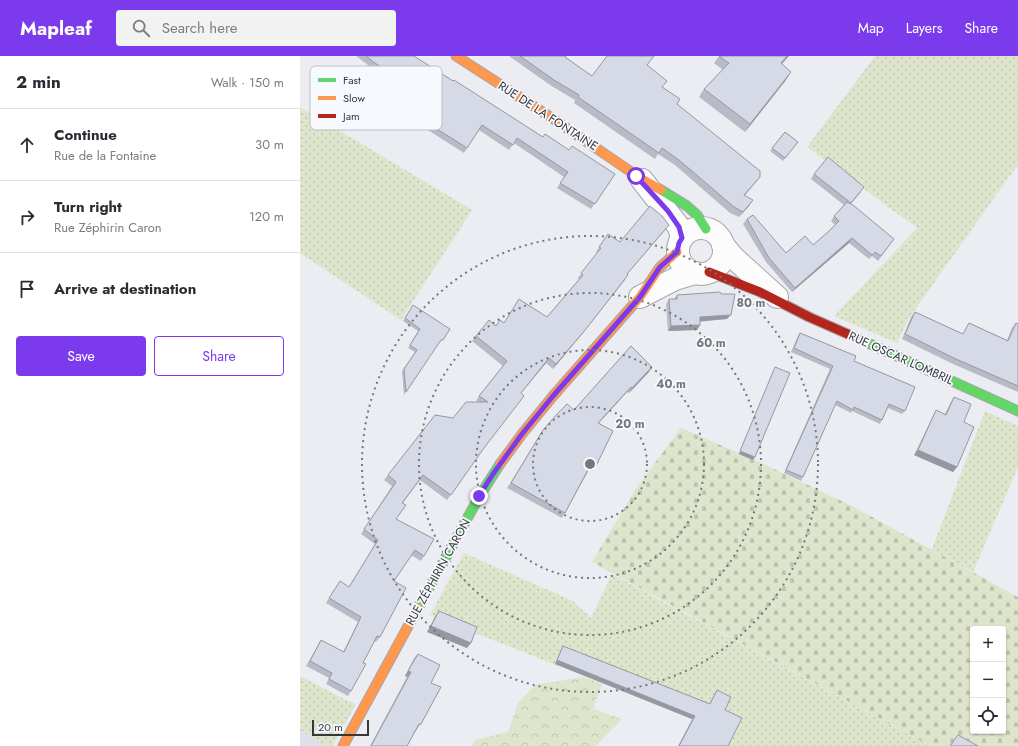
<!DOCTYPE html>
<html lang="en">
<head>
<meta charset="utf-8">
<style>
	body { margin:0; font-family:Jost,sans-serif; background:#f2f2f3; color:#2b2b33 }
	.controls { position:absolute; right:12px; bottom:12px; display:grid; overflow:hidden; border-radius:4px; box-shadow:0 1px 3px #0004 }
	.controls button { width:36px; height:36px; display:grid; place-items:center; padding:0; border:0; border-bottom:1px solid #e1e1e2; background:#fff; color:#2b2b33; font:20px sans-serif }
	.scale { position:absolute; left:12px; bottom:10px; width:57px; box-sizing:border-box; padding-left:4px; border:2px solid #36373b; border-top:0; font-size:11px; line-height:14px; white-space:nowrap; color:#36373b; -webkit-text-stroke:3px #f7f9ff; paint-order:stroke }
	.stop { position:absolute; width:12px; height:12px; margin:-9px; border:3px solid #7c3aed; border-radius:50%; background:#fff }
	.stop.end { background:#7c3aed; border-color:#fff; box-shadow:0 1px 4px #0008 }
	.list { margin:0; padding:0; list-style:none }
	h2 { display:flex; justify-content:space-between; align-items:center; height:52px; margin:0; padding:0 16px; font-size:17px }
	h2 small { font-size:13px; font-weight:400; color:#7c7c81 }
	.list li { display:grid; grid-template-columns:26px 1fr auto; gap:12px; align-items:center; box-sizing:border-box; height:72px; padding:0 16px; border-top:1px solid #e1e1e2 }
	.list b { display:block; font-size:15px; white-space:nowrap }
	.list p { margin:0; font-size:13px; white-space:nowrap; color:#7c7c81 }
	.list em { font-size:13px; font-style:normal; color:#7c7c81 }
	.actions { display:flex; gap:8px; padding:12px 16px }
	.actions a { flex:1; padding:9px 0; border:1px solid #7c3aed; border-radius:4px; text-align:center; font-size:14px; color:#7c3aed }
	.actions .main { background:#7c3aed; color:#fff }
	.icon { flex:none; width:22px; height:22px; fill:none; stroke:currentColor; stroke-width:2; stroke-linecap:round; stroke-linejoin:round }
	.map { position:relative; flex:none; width:718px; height:690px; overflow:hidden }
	header { display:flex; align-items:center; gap:24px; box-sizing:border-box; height:56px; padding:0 20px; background:#7c3aed; color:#fff }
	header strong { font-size:19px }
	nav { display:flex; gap:22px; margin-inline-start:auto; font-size:14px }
	.search { width:280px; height:36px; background:#f2f2f3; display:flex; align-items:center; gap:10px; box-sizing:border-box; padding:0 14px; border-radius:4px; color:#7c7c81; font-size:15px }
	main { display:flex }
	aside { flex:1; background:#fff }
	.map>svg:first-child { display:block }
</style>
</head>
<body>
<header>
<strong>Mapleaf</strong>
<div class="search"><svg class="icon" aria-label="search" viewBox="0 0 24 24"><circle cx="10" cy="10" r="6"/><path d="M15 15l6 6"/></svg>Search here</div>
<nav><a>Map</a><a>Layers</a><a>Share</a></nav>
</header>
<main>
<aside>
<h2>2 min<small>Walk · 150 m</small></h2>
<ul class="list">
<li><svg class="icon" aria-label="ahead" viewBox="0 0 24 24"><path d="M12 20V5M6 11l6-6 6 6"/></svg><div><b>Continue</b><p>Rue de la Fontaine</p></div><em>30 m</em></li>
<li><svg class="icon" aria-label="right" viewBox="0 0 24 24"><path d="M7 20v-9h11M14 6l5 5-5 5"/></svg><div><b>Turn right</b><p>Rue Zéphirin Caron</p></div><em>120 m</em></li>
<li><svg class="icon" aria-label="arrive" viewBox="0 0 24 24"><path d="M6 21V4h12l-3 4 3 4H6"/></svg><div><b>Arrive at destination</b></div></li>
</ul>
<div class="actions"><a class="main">Save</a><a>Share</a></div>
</aside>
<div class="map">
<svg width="718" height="690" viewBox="0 0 718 690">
	<defs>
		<pattern id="grass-dots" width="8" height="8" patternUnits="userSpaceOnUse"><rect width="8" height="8" fill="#dee5cc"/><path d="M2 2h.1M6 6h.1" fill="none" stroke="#bfc5b0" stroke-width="1.8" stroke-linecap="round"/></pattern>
		<pattern id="forest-crowns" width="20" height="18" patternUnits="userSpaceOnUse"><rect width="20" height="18" fill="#dee5cc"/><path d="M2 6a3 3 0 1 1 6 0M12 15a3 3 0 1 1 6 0" fill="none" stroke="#bfc5b0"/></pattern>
		<pattern id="cemetery-stones" width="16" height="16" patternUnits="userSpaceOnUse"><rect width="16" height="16" fill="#dee5cc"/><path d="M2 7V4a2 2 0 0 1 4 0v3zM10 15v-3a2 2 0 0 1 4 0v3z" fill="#bfc5b0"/></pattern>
	</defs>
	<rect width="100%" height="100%" fill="#ecedf2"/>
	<polygon fill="#dde0ec" points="0,674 27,690 0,690"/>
	<g fill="url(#grass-dots)">
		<polygon points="575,0 718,0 718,112 716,111 609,262 597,287 534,260 617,172 507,91"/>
		<polygon points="0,51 172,154 101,264 0,197"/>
		<polygon points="685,355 718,370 718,411 673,516 632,494 633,490"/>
		<polygon points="164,497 273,545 291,562 312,518 630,690 385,690 404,652 263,596 258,610 130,559"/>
		<polygon points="0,620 46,644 56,648 33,690 27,690 0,674"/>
	</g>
	<polygon fill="url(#forest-crowns)" points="284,621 302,628 293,653 322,663 296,690 172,690 175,684 208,676 218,647 235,629"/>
	<path fill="url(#cemetery-stones)" fill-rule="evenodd" d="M381,372L455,404L552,450L718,541V690H630L292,506L335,434ZM673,573H703V675H673Z"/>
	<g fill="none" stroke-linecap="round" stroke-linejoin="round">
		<defs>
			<g id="street">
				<polyline points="342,124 379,171 382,182"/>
				<circle cx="401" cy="195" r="23"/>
				<polyline points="423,189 434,202 477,241"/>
				<polyline points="340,241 375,223 395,217"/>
			</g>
			<g id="fast">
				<polyline points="361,134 387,150 397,159 406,173"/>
				<polyline points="559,283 718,355"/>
				<polyline points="118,552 179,441 200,408"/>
			</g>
			<g id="slow">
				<polyline points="156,0 252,62 340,122 361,134"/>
				<polyline points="200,408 222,378 253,340 340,241 360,211 377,196"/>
				<polyline points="43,690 118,552"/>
			</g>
			<polyline id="jam" points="409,216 460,236 509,261 559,283"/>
		</defs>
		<use href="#street" stroke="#a6a7aa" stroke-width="24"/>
		<use href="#fast" stroke="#a6a7aa" stroke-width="11"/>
		<use href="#slow" stroke="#a6a7aa" stroke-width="11"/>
		<use href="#jam" stroke="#a6a7aa" stroke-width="11"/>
		<use href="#street" stroke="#fcfcfd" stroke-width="22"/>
		<use href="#fast" stroke="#63d668" stroke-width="9"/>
		<use href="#slow" stroke="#ff974d" stroke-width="9"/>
		<use href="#jam" stroke="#b3261e" stroke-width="9"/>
	</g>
	<g fill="#b8bbc6">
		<polygon points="56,0 114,0 153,25 243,81 315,118 291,153 257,132 264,121 214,87 209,94 179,74 164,97 123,71 130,59 103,49 95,44 103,33 72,12"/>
		<polygon points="209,0 266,0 265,1 292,20 347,9 362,31 380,43 377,48 460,121 444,139 449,150 439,161 430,157 375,109 358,98 355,103 274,47 275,44 250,29"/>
		<polygon points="419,0 489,0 482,8 486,24 445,76 399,41 404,33 423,14 414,7"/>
		<polygon points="485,76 498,86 483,105 470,95"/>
		<polygon points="514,118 561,136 551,148 594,183 578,205 572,200 569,203 549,187 492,236 466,206 443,168 447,163 486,197 513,189 528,176 535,169 531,165 534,160 544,149 511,123"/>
		<polygon points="365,174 327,218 328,219 325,224 282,278 253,313 246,307 221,337 147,444 120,424 103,447 96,463 124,500 121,505 111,499 94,525 80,581 76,586 74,585 63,607 51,635 48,640 26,628 29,622 6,610 18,589 21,584 43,596 58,566 26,547 40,525 49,531 75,488 61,478 92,430 84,424 88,419 153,362 178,346 176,345 179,340 203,310 172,285 176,280 196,270 204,267 247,261 279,223 278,222 297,197 296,196 308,178 320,186"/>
		<polygon points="377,239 427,263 400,265 400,269 397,274 368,275 366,248 369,243 374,243"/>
		<polygon points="113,249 141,286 139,286 104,339 102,315 115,296 108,292 118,275 103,265"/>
		<polygon points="615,256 663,278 669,267 707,284 712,272 716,267 718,268 718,336 653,308 602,283 611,261"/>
		<polygon points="500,277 554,305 605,355 602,358 588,352 580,368 552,355 551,357 535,349 503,421 501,425 484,417 530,313 491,296 498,280"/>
		<polygon points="475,311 453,404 439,398 474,314"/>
		<polygon points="349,316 329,337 327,336 299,367 296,410 292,415 289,414 265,457 262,462 207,432 243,374"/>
		<polygon points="654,341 664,366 657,411 653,416 614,399 633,360 636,354 645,358 651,346"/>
		<polygon points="139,555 167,592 127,576 135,560"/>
		<polygon points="263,590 409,648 417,634 428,690 378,690 392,663 255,608 261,593"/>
		<polygon points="118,598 131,627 121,668 117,673 107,690 70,690 107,621 105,620 114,602"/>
	</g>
	<g fill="#9698a1">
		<polygon points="487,0 489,0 476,14 481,7"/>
		<polygon points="491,16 486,24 445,76 450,68"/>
		<polygon points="106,44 134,54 130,59 103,49"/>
		<polygon points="460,121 456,126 440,145 444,139"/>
		<polygon points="453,144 449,150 439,161 443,156"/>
		<polygon points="369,169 365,174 323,223 327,218"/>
		<polygon points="552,182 549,187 492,236 495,232"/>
		<polygon points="328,219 282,278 253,313 256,308"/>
		<polygon points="431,259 427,263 396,266 400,261"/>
		<polygon points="400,269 397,274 368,275 371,270"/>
		<polygon points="249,302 246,307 217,342"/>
		<polygon points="352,311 349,316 329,337 332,332"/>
		<polygon points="331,331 327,336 295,371 298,367"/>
		<polygon points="618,394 657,411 653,416 614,399"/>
		<polygon points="440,395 455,401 453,404 439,398"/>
		<polygon points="291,408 296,410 292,415 288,413"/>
		<polygon points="131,570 171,587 167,592 127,576"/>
		<polygon points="257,604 395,660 392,663 255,608"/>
		<polygon points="108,615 111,616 107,621 105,620"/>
	</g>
	<g fill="#d6d9e6" stroke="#9698a1">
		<polygon points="66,0 114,0 153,25 154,24 243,81 245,78 269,94 272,90 315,118 295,148 260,127 268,116 217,82 213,89 182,69 167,92 126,66 134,54 106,44 99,39 107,28 75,7"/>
		<polygon points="220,0 266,0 265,1 292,20 307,0 354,0 347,9 367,25 362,31 380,43 377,48 460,115 460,121 444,139 453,144 443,156 434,151 379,104 362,92 359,97 278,41 279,39 254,24"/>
		<polygon points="419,0 487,0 481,7 491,16 450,68 404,33 429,7"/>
		<polygon points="485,76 498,86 485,102 472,92"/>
		<polygon points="528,101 564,131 551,147 514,118"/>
		<polygon points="547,146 553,149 594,183 581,200 575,196 572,199 552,182 495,232 469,202 447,163 453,159 486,197 505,180 513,189 528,176 539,165 534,160"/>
		<polygon points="350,150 362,160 369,169 327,218 328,219 286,273 256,308 249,302 221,337 224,340 184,392 151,439 123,419 102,447 106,449 96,463 134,483 124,500 115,494 94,525 106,532 80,581 77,580 63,607 66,608 51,635 29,623 32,617 10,605 21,584 44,596 61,561 29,542 40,525 49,531 78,484 64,473 96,426 88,419 135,359 153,362 166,346 188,346 179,340 207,305 176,280 189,264 196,270 200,264 204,267 219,243 247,261 283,219 281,217 301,192 299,191 308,178 320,186"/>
		<polygon points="420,236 421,238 435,238 431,259 400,261 400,269 371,270 369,243 377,243 377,239"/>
		<polygon points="113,249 150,273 143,284 141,284 106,336 104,313 117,294 110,289 120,273 105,262"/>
		<polygon points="615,256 663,278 669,267 708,285 716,267 718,268 718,330 656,303 605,278"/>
		<polygon points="500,277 556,300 554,305 615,331 605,355 589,348 582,364 554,351 553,354 537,345 503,421 486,414 533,310 494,292"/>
		<polygon points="331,290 352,311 332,332 331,331 298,367 313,375 296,410 291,408 265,457 211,427 243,374 258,357 267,348 274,354"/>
		<polygon points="475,311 490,317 455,401 440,395"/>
		<polygon points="654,341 671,348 664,366 674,371 657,411 618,394 636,354 646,359"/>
		<polygon points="139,555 177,571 171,587 131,570"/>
		<polygon points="263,590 410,648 417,634 431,641 425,654 442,662 428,690 379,690 395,660 257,604"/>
		<polygon points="118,598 140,609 131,627 141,631 121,668 119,668 107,690 71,690 111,616 108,615"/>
		<polygon points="658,679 678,690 650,690"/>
	</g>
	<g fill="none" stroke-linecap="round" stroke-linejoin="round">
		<polyline stroke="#7c3aed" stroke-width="5" points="179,440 193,418 222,378 253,340 340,241 360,211 377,196 379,187 382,182 379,171 368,155 336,120"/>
	</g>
	<g fill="none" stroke="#76777b" stroke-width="2" stroke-dasharray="2 4">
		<circle cx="290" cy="408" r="57"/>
		<circle cx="290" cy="408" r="114"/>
		<circle cx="290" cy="408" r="171"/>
		<circle cx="290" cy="408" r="228"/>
	</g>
	<g text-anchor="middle" stroke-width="3.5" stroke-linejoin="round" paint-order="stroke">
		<g font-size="12" fill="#36373b" stroke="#f7f9ff">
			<text transform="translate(248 60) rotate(33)" y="4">RUE DE LA FONTAINE</text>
			<text transform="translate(601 302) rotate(24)" y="4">RUE OSCAR LOMBRIL</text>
			<text transform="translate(138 516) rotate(-61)" y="4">RUE ZÉPHIRIN CARON</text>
		</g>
	</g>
	<rect x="10" y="10" width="132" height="64" rx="6" fill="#f7f9ff" stroke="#bdbfc4" stroke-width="1"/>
	<rect x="18" y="22" width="18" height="4" fill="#63d668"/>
	<rect x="18" y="40" width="18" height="4" fill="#ff974d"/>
	<rect x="18" y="58" width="18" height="4" fill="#b3261e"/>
	<g font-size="11" fill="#36373b">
		<text x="43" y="28">Fast</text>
		<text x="43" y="46">Slow</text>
		<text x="43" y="64">Jam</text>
	</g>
	<circle cx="290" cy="408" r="6" fill="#76777b" stroke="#f7f9ff" stroke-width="2"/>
	<g font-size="12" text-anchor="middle" font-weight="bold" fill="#76777b" stroke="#f7f9ff" stroke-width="3.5" stroke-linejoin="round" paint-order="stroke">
		<text x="451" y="251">80 m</text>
		<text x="411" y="291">60 m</text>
		<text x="371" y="332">40 m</text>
		<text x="330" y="372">20 m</text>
	</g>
</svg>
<div class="controls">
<button>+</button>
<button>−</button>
<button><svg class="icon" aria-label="locate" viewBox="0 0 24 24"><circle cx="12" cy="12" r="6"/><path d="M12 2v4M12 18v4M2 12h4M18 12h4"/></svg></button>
</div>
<div class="scale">20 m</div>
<div class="stop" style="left:336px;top:120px"></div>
<div class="stop end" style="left:179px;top:440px"></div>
</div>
</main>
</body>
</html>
